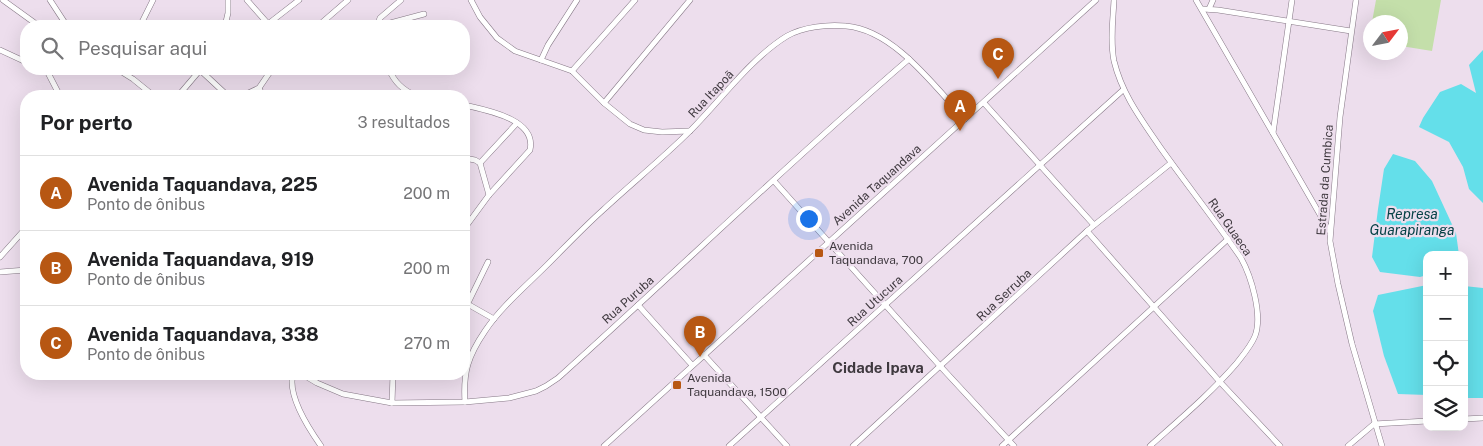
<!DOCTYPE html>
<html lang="pt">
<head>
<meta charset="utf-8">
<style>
	body { margin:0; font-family:"Public Sans",sans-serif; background:#f6f6f6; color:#202124 }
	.controls { position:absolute; right:15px; bottom:15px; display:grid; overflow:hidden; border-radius:10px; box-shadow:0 5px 20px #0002 }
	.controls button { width:45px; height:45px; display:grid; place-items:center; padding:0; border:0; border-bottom:1px solid #e0e0e0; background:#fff; color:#202124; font:25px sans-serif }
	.compass { position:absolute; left:1363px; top:15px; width:45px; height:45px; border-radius:50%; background:#fff; box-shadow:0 5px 20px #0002; rotate:58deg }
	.you { position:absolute; left:808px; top:218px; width:18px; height:18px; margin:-12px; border:4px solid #fff; border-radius:50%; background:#1a73e8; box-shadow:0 0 0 8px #1a73e833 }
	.badge { display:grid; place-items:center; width:32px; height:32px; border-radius:50%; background:#b75713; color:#fff; font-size:16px; font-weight:700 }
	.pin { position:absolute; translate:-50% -41px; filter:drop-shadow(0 1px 2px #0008) }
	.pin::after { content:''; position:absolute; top:26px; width:18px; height:15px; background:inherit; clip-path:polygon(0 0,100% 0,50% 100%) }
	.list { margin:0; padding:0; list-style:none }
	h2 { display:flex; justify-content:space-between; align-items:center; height:65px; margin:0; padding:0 20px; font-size:21px }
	h2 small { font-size:16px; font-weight:400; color:#757577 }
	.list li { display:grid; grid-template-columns:32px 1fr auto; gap:15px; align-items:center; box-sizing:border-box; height:75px; padding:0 20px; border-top:1px solid #e0e0e0 }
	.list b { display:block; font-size:19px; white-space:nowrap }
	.list p { margin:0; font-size:16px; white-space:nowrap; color:#757577 }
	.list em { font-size:16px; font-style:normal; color:#757577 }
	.icon { flex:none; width:28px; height:28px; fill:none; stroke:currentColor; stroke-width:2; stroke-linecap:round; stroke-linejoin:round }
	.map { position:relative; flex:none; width:1483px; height:446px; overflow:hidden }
	.search { position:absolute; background:#fff; box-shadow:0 5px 20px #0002; left:20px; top:20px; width:450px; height:55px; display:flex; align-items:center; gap:12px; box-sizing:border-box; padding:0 18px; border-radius:20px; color:#757577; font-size:19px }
	.panel { position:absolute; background:#fff; box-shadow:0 5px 20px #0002; left:20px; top:90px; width:450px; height:290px; border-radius:20px }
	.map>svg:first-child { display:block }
</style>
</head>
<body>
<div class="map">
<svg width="1483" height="446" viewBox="0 0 1483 446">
	<rect width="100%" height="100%" fill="#eddeed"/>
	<polygon fill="#c4dfaa" points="1376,0 1441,0 1432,51 1401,46 1400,22 1372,22"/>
	<g fill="#64dfea">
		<polygon points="1483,50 1483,203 1469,189 1463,167 1449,142 1419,127 1423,118 1440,92 1461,84 1476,93 1469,65"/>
		<polygon points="1393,154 1415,161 1432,181 1456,233 1459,255 1427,255 1427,275 1420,277 1380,272 1372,257 1378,209 1384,169"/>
		<polygon points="1427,285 1427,395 1398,394 1384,356 1373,311 1378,295"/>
		<polygon points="1464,286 1483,288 1483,398 1464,398"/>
	</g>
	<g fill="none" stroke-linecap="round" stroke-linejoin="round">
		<defs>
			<g id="minor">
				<polyline points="3,0 39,26"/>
				<polyline points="50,0 67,26"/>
				<polyline points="247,0 270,26"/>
				<polyline points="471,0 480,17 497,38 515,51 572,71 604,103 630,124 644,130 662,132 690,131"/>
				<path d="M1114,0C1113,20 1110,41 1114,61C1122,94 1141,119 1160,147C1187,185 1215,220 1241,258C1251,276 1263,315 1255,336C1251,346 1243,355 1236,364C1210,394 1180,419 1150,446"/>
				<polyline points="1196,0 1330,232"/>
				<polyline points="1356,0 1340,117 1330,241 1338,284 1352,344 1382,446"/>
				<polyline points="1203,9 1218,10 1351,31"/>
				<polyline points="1209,9 1213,0"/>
				<polyline points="268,24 299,0"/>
				<polyline points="140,26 153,0"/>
				<polyline points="225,26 228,13 228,0"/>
				<polyline points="318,26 348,0"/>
				<polyline points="377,26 380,18 401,0"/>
				<polyline points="379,26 424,14"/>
				<polyline points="0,50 26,62"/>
				<polyline points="541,60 548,45 577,0"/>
				<polyline points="46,69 60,96"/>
				<polyline points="117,69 133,79 154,96"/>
				<path d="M389,69C394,82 404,91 417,96"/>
				<polyline points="200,70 228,96"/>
				<polyline points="572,71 635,0"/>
				<polyline points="259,88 263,96"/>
				<polyline points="178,96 201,69"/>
				<polyline points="242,96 259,88 272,69"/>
				<polyline points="604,103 690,0"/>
				<polyline points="984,103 1094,225"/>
				<path d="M464,105C486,110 537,119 530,150L489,195L464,229"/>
				<polyline points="1273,133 1292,0"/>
				<polyline points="464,158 475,160 480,163 489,195"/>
				<polyline points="480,163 517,123"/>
				<polyline points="774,181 941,367 1014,446"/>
				<polyline points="1087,231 1220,382 1280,446"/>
				<polyline points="0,257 26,228"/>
				<polyline points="0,272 26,270"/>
				<polyline points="464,302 494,319"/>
				<polyline points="468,303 488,262"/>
				<polyline points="638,305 692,365"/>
				<polyline points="704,355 787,446"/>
				<path d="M293,374C287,396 309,429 321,446"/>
				<path d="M302,374L317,383L343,394L392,403L465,402L509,398L536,391L546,386L558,378C676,272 789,162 909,59"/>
				<path d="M465,402C463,372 468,356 485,331C501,307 526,286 547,265C565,247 584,227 603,210C632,183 663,158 690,131C720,101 751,58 787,36C803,27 828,24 846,26C894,30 934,86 965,119"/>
				<polyline points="392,403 393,374"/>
				<polyline points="1464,419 1483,418"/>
				<polyline points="1374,424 1427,421"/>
				<polyline points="604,446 1096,0"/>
				<polyline points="729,446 1123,90"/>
				<polyline points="853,446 1087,231 1171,163"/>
				<polyline points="1002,446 1228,239"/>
				<polyline points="1348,446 1374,424"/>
			</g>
		</defs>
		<use href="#minor" stroke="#867886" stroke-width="6"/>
		<use href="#minor" stroke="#fff" stroke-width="5"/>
	</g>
	<g fill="#b75713" stroke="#eddeed" stroke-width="2">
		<rect x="814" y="248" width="10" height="10" rx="2.5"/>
		<rect x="672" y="380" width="10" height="10" rx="2.5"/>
	</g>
	<g text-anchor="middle" stroke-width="4.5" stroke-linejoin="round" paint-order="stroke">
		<g font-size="12" fill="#3f393f" stroke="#eddeed">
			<text transform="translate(711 94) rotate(-47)" y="4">Rua Itapoã</text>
			<text transform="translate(1325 180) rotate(-86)" y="4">Estrada da Cumbica</text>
			<text transform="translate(877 185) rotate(-42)" y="4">Avenida Taquandava</text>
			<text transform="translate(1230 227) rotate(55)" y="4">Rua Guaeca</text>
			<text transform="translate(1004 295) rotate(-43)" y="4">Rua Serruba</text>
			<text transform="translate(628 300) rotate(-42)" y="4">Rua Puruba</text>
			<text transform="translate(875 301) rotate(-42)" y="4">Rua Utucura</text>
		</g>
		<g font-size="12" fill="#3f393f" stroke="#eddeed" text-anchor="start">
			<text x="829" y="250">Avenida<tspan x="829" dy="14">Taquandava, 700</tspan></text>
			<text x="687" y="382">Avenida<tspan x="687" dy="14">Taquandava, 1500</tspan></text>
		</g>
		<g font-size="14" font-style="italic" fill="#064146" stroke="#eddeed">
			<text x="1412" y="219">Represa<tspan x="1412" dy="16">Guarapiranga</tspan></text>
		</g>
		<g font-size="15" font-weight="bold" fill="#3f393f" stroke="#eddeed">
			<text x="878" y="373">Cidade Ipava</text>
		</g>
	</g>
</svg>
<div class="controls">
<button>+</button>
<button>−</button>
<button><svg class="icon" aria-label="locate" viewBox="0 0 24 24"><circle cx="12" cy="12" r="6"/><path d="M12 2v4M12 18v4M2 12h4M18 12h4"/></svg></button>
<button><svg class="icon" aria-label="layers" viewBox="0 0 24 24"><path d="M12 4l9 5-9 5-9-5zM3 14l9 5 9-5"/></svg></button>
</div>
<svg class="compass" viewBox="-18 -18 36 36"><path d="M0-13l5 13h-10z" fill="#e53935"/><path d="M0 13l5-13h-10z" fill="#757577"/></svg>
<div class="you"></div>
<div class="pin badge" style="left:960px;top:131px">A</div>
<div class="pin badge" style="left:700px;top:357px">B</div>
<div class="pin badge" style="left:998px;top:79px">C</div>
<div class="search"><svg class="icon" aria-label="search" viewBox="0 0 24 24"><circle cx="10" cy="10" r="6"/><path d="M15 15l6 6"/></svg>Pesquisar aqui</div>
<section class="panel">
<h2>Por perto<small>3 resultados</small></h2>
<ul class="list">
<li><span class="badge">A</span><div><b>Avenida Taquandava, 225</b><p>Ponto de ônibus</p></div><em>200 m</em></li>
<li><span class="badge">B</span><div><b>Avenida Taquandava, 919</b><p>Ponto de ônibus</p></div><em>200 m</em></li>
<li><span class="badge">C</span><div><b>Avenida Taquandava, 338</b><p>Ponto de ônibus</p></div><em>270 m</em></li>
</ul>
</section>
</div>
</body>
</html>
